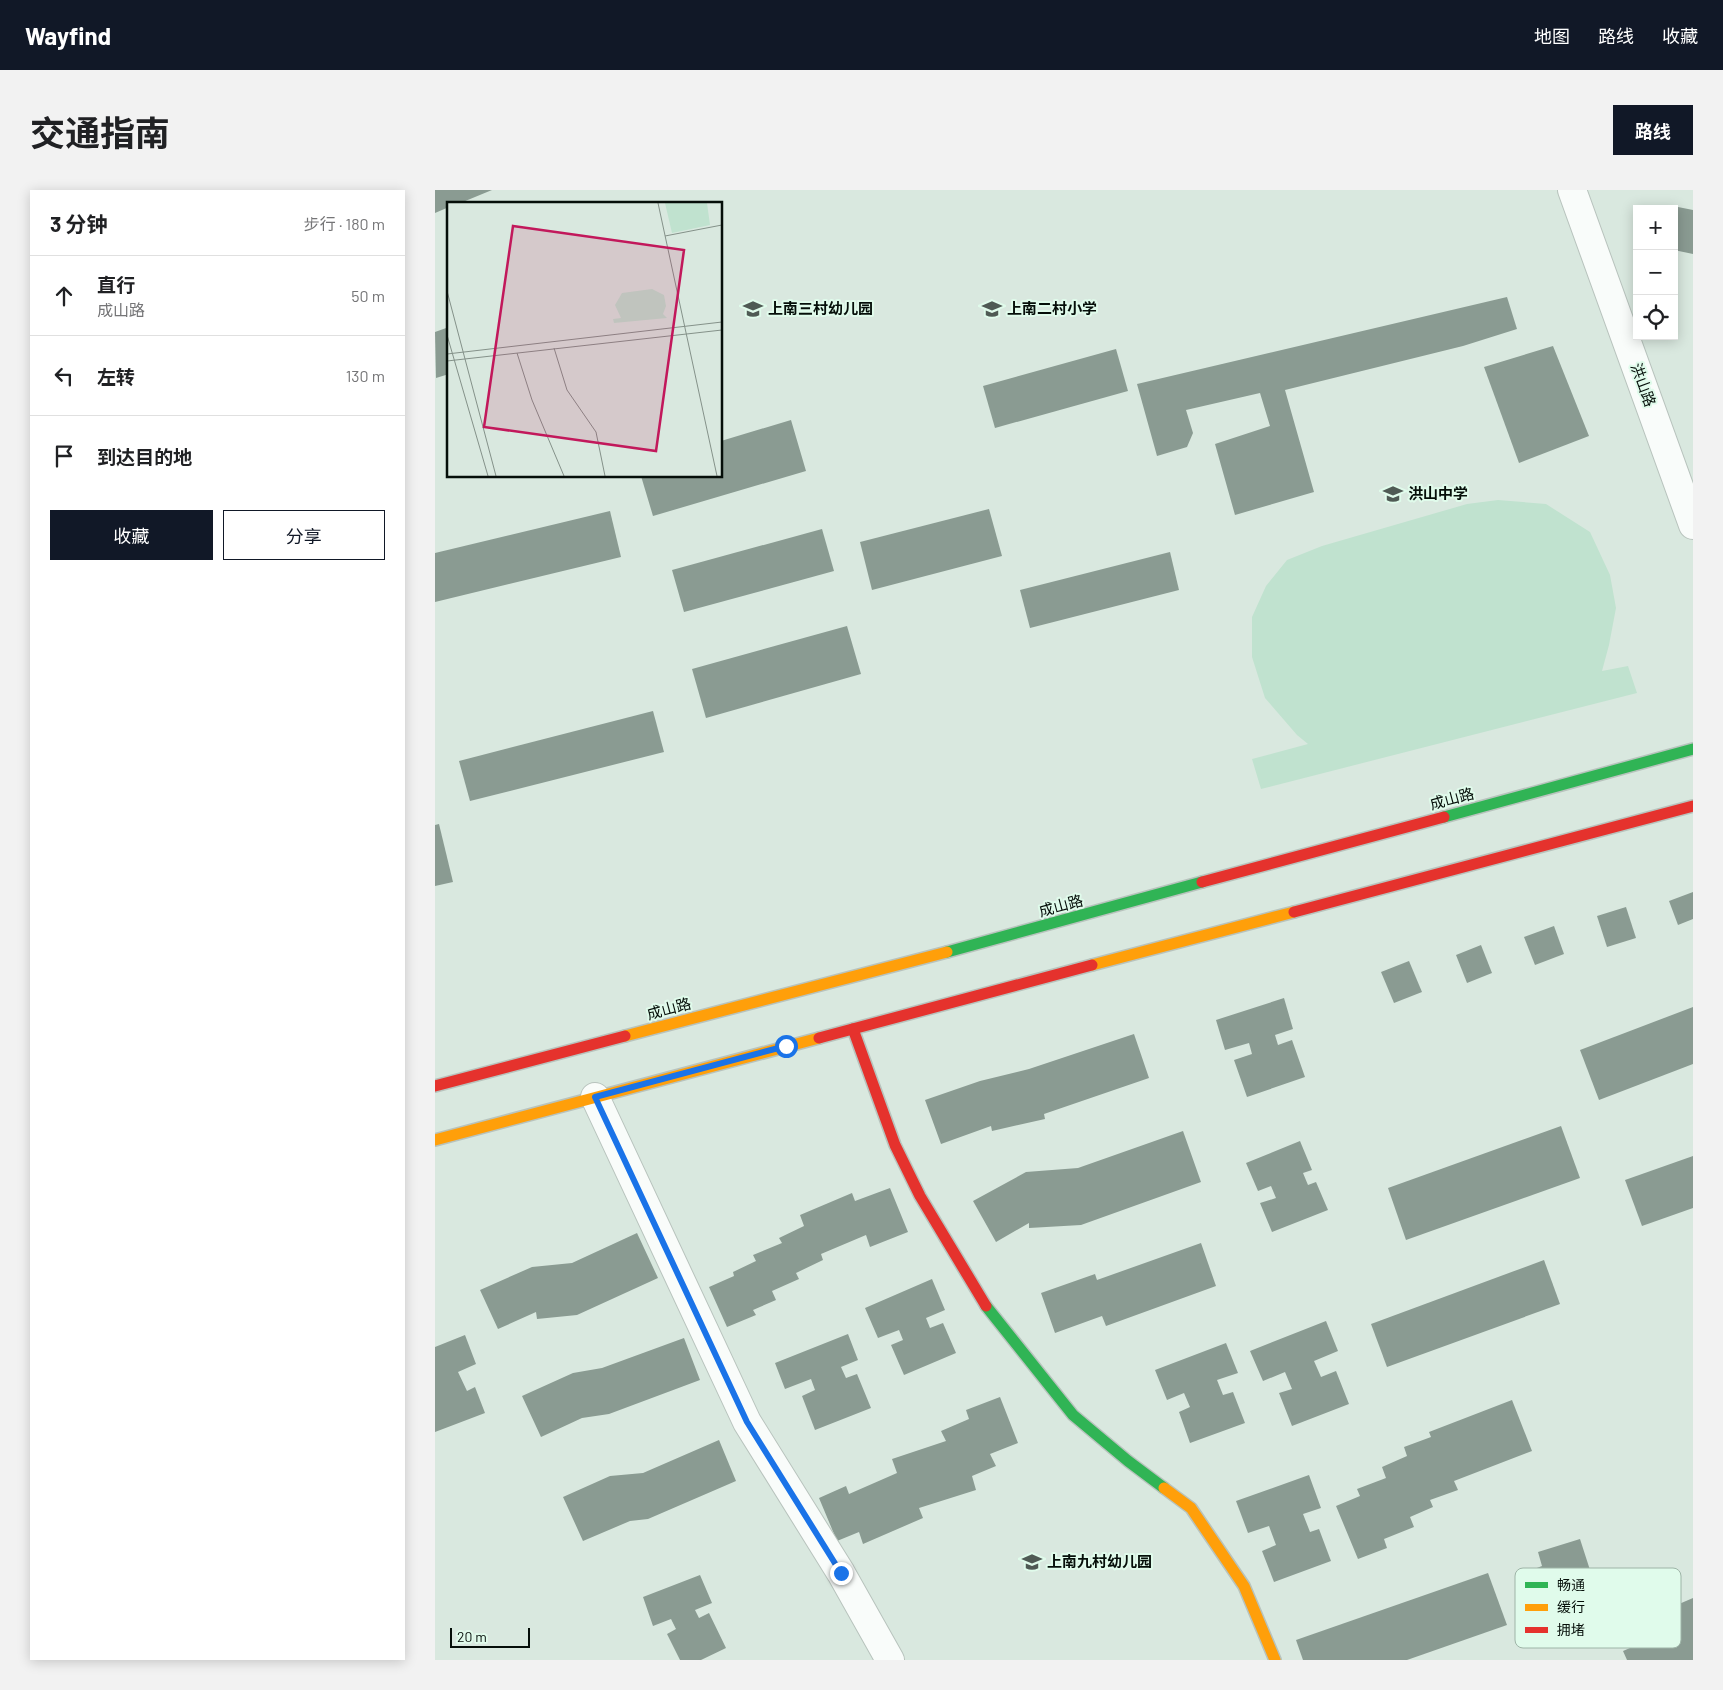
<!DOCTYPE html>
<html lang="zh">
<head>
<meta charset="utf-8">
<style>
	body { margin:0; font-family:Barlow,"Noto Sans SC",sans-serif; background:#f2f2f2; color:#202124 }
	.controls { position:absolute; right:15px; top:15px; display:grid; overflow:hidden; border-radius:0px; box-shadow:0 2px 12px #0003 }
	.controls button { width:45px; height:45px; display:grid; place-items:center; padding:0; border:0; border-bottom:1px solid #e0e0e0; background:#fff; color:#202124; font:25px sans-serif }
	.scale { position:absolute; left:15px; bottom:12px; width:80px; box-sizing:border-box; padding-left:5px; border:2px solid #050e09; border-top:0; font-size:14px; line-height:18px; white-space:nowrap; color:#050e09; -webkit-text-stroke:4px #e0fbeb; paint-order:stroke }
	.stop { position:absolute; width:15px; height:15px; margin:-11px; border:4px solid #1a73e8; border-radius:50%; background:#fff }
	.stop.end { background:#1a73e8; border-color:#fff; box-shadow:0 1px 5px #0008 }
	.list { margin:0; padding:0; list-style:none }
	h2 { display:flex; justify-content:space-between; align-items:center; height:65px; margin:0; padding:0 20px; font-size:21px }
	h2 small { font-size:16px; font-weight:400; color:#757577 }
	.list li { display:grid; grid-template-columns:32px 1fr auto; gap:15px; align-items:center; box-sizing:border-box; height:80px; padding:0 20px; border-top:1px solid #e0e0e0 }
	.list b { display:block; font-size:19px; white-space:nowrap }
	.list p { margin:0; font-size:16px; white-space:nowrap; color:#757577 }
	.list em { font-size:16px; font-style:normal; color:#757577 }
	.actions { display:flex; gap:10px; padding:15px 20px }
	.actions a { flex:1; padding:11px 0; border:1px solid #111827; border-radius:0px; text-align:center; font-size:18px; color:#111827 }
	.actions .main { background:#111827; color:#fff }
	.icon { flex:none; width:28px; height:28px; fill:none; stroke:currentColor; stroke-width:2; stroke-linecap:round; stroke-linejoin:round }
	.map { position:relative; flex:none; width:1258px; height:1470px; overflow:hidden; border-radius:0px }
	header { display:flex; align-items:center; gap:30px; box-sizing:border-box; height:70px; padding:0 25px; background:#111827; color:#fff }
	header strong { font-size:24px }
	nav { display:flex; gap:28px; margin-inline-start:auto; font-size:18px }
	.intro { display:flex; align-items:center; justify-content:space-between; box-sizing:border-box; height:120px; padding:0 30px }
	h1 { margin:0; font-size:35px }
	.button { padding:12px 22px; border-radius:0px; background:#111827; color:#fff; font-size:18px; font-weight:700 }
	main { display:flex; gap:30px; padding:0 30px }
	aside { flex:1; background:#fff; border-radius:0px; box-shadow:0 2px 12px #0003 }
	.map>svg:first-child { display:block }
</style>
</head>
<body>
<header>
<strong>Wayfind</strong>
<nav><a>地图</a><a>路线</a><a>收藏</a></nav>
</header>
<div class="intro"><h1>交通指南</h1><a class="button">路线</a></div>
<main>
<aside>
<h2>3 分钟<small>步行 · 180 m</small></h2>
<ul class="list">
<li><svg class="icon" aria-label="ahead" viewBox="0 0 24 24"><path d="M12 20V5M6 11l6-6 6 6"/></svg><div><b>直行</b><p>成山路</p></div><em>50 m</em></li>
<li><svg class="icon" aria-label="left" viewBox="0 0 24 24"><path d="M17 20v-9H6M10 6l-5 5 5 5"/></svg><div><b>左转</b></div><em>130 m</em></li>
<li><svg class="icon" aria-label="arrive" viewBox="0 0 24 24"><path d="M6 21V4h12l-3 4 3 4H6"/></svg><div><b>到达目的地</b></div></li>
</ul>
<div class="actions"><a class="main">收藏</a><a>分享</a></div>
</aside>
<div class="map">
<svg width="1258" height="1470" viewBox="0 0 1258 1470">
	<rect width="100%" height="100%" fill="#d9e8df"/>
	<polygon fill="#c0e2cf" points="1063,310 1111,314 1155,342 1175,385 1181,418 1174,455 1167,481 1193,476 1202,503 826,599 817,569 873,554 862,545 830,508 817,467 817,427 831,396 852,370 887,356 1032,314"/>
	<g fill="#8a9b92">
		<polygon points="0,0 57,0 23,14 14,14 14,17 0,23"/>
		<polygon points="1238,16 1258,20 1258,64 1239,60 1239,19 1237,19"/>
		<polygon points="1072,107 1082,139 1028,156 850,200 879,302 800,325 780,254 835,236 825,203 751,220 758,243 752,257 722,266 702,194"/>
		<polygon points="14,137 14,184 1,188 0,142"/>
		<polygon points="1118,156 1154,246 1084,273 1049,177"/>
		<polygon points="681,159 693,201 560,238 548,196"/>
		<polygon points="356,230 371,281 218,326 206,286 286,286 286,251"/>
		<polygon points="554,319 567,366 437,400 425,352"/>
		<polygon points="175,321 186,367 0,412 0,363"/>
		<polygon points="387,339 399,381 249,422 237,380"/>
		<polygon points="735,362 744,400 595,438 585,400"/>
		<polygon points="412,436 426,484 271,528 257,479"/>
		<polygon points="218,521 229,562 35,611 24,571"/>
		<polygon points="4,634 18,692 0,696 0,635"/>
		<polygon points="1258,702 1258,729 1243,735 1234,711"/>
		<polygon points="1191,717 1201,748 1172,757 1162,726"/>
		<polygon points="1119,736 1129,764 1100,775 1089,747"/>
		<polygon points="1046,755 1057,783 1032,793 1021,765"/>
		<polygon points="974,771 987,802 959,813 946,782"/>
		<polygon points="849,808 858,839 840,845 843,855 857,850 870,887 812,907 799,870 817,864 814,853 790,860 781,830"/>
		<polygon points="1258,817 1258,874 1164,910 1145,860"/>
		<polygon points="699,844 714,888 609,924 610,929 557,941 556,936 506,954 490,910 545,891 594,879"/>
		<polygon points="1126,936 1145,988 971,1050 953,998"/>
		<polygon points="748,941 766,992 646,1035 594,1038 594,1033 561,1052 538,1011 591,982 643,978"/>
		<polygon points="865,951 877,980 868,983 873,995 881,992 893,1020 837,1042 825,1013 841,1008 836,996 823,1001 811,973"/>
		<polygon points="1258,966 1258,1018 1207,1036 1190,990"/>
		<polygon points="455,998 473,1042 435,1057 431,1045 386,1064 388,1070 361,1083 364,1089 337,1101 341,1110 318,1120 321,1125 292,1137 274,1097 299,1086 298,1082 321,1071 318,1065 347,1053 344,1048 369,1036 365,1025 417,1003 420,1011"/>
		<polygon points="202,1043 223,1088 142,1125 102,1129 101,1122 63,1139 45,1100 97,1077 137,1073"/>
		<polygon points="766,1053 781,1096 671,1136 667,1126 620,1143 606,1103 660,1084 662,1090"/>
		<polygon points="1109,1070 1125,1114 952,1177 936,1134"/>
		<polygon points="497,1089 510,1120 491,1128 495,1138 508,1133 521,1163 469,1185 456,1155 468,1150 464,1140 443,1148 430,1118"/>
		<polygon points="891,1131 903,1161 879,1171 886,1187 901,1181 914,1214 857,1236 844,1203 857,1199 850,1182 828,1191 815,1161"/>
		<polygon points="413,1144 423,1170 406,1177 411,1188 422,1184 436,1218 380,1240 367,1206 380,1200 376,1189 350,1199 340,1173"/>
		<polygon points="30,1145 41,1174 23,1182 32,1201 40,1197 50,1223 0,1242 0,1157"/>
		<polygon points="249,1148 265,1190 174,1224 147,1228 106,1247 87,1206 138,1183 167,1178"/>
		<polygon points="791,1153 803,1183 782,1190 788,1205 798,1202 810,1233 755,1253 744,1222 755,1217 749,1203 732,1210 720,1180"/>
		<polygon points="565,1207 583,1253 555,1264 561,1276 537,1286 541,1300 484,1318 488,1328 428,1354 424,1342 402,1351 384,1308 411,1296 414,1304 462,1283 457,1269 511,1251 506,1241 534,1229 531,1220"/>
		<polygon points="1077,1210 1097,1261 1019,1291 1023,1300 995,1310 998,1317 975,1327 979,1337 949,1349 952,1358 923,1369 901,1316 925,1306 922,1299 951,1288 947,1277 972,1266 969,1257 996,1247 994,1242"/>
		<polygon points="284,1250 301,1291 213,1329 195,1331 148,1351 128,1307 175,1286 208,1283"/>
		<polygon points="874,1285 886,1318 868,1324 875,1342 884,1339 896,1371 839,1392 827,1361 841,1355 834,1336 813,1343 801,1311"/>
		<polygon points="1145,1349 1155,1380 1141,1384 1150,1410 1099,1427 1084,1385 1107,1376 1103,1362"/>
		<polygon points="1053,1383 1072,1435 972,1470 868,1470 861,1450"/>
		<polygon points="265,1385 277,1413 260,1420 264,1428 274,1423 291,1458 266,1470 245,1470 232,1444 241,1439 236,1429 218,1436 208,1407"/>
		<polygon points="1258,1408 1258,1470 1192,1470 1188,1461 1218,1448 1215,1438 1241,1428 1237,1417"/>
	</g>
	<g fill="none" stroke-linecap="round" stroke-linejoin="round">
		<defs>
			<g id="street">
				<polyline points="1137,0 1258,335"/>
				<polyline points="160,907 312,1232 406,1383 455,1470"/>
			</g>
			<g id="fast">
				<polyline points="1009,627 1258,559"/>
				<polyline points="512,762 767,692"/>
				<polyline points="551,1116 638,1225 693,1271 729,1298"/>
			</g>
			<g id="slow">
				<polyline points="657,775 859,722"/>
				<polyline points="190,846 512,762"/>
				<polyline points="0,950 384,848"/>
				<polyline points="729,1298 756,1318 809,1396 840,1470"/>
			</g>
			<g id="jam">
				<polyline points="767,692 1009,627"/>
				<polyline points="859,722 1258,616"/>
				<polyline points="418,839 460,955 485,1006 551,1116"/>
				<polyline points="384,848 657,775"/>
				<polyline points="0,896 190,846"/>
			</g>
		</defs>
		<use href="#street" stroke="#b8c3bd" stroke-width="30"/>
		<use href="#fast" stroke="#b8c3bd" stroke-width="14"/>
		<use href="#slow" stroke="#b8c3bd" stroke-width="14"/>
		<use href="#jam" stroke="#b8c3bd" stroke-width="14"/>
		<use href="#street" stroke="#f9fcfa" stroke-width="28"/>
		<use href="#fast" stroke="#30b455" stroke-width="11"/>
		<use href="#slow" stroke="#ff9f0a" stroke-width="11"/>
		<use href="#jam" stroke="#e5322d" stroke-width="11"/>
	</g>
	<g fill="none" stroke-linecap="round" stroke-linejoin="round">
		<polyline stroke="#1a73e8" stroke-width="6" points="351,856 160,907 312,1232 406,1383"/>
	</g>
	<defs>
		<symbol id="school-bare" viewBox="-9 -9 18 18"><path d="M0-5L7-2L0 1L-7-2ZM-4 1L0 2.5L4 1V4Q0 6-4 4Z" fill="#4f5a54" stroke="#e0fbeb" stroke-width="2.5" paint-order="stroke"/></symbol>
	</defs>
	<g fill-rule="evenodd">
		<use href="#school-bare" x="304" y="105" width="28" height="28"/>
		<use href="#school-bare" x="543" y="105" width="28" height="28"/>
		<use href="#school-bare" x="944" y="290" width="28" height="28"/>
		<use href="#school-bare" x="583" y="1358" width="28" height="28"/>
	</g>
	<g text-anchor="middle" stroke-width="4" stroke-linejoin="round" paint-order="stroke">
		<g font-size="15" font-weight="bold" fill="#050e09" stroke="#e0fbeb" text-anchor="start">
			<text x="333" y="124">上南三村幼儿园</text>
			<text x="572" y="124">上南二村小学</text>
			<text x="973" y="309">洪山中学</text>
			<text x="612" y="1377">上南九村幼儿园</text>
		</g>
		<g font-size="15" fill="#050e09" stroke="#e0fbeb">
			<text transform="translate(1208 195) rotate(70)" y="5">洪山路</text>
			<text transform="translate(1017 609) rotate(-15)" y="5">成山路</text>
			<text transform="translate(626 716) rotate(-15)" y="5">成山路</text>
			<text transform="translate(234 819) rotate(-15)" y="5">成山路</text>
		</g>
	</g>
	<g transform="translate(12 12)">
		<rect width="275" height="275" fill="#d9e8df"/>
		<path d="M218,1H260L263,23L225,31ZM205,87L217,93L219,104L216,112L220,116L167,121L166,117L174,116L168,103L175,91Z" fill="#c0e2cf"/>
		<path fill="none" stroke="#849189" stroke-width="1" d="M211,1L270,274M218,34L275,23M0,89L49,274M0,133L41,274M107,146L120,188L149,230L158,274M70,151L85,198L117,274M0,152L275,120M0,159L275,128"/>
		<path fill="#c2185b" fill-opacity="0.15" stroke="#c2185b" stroke-width="2.5" d="M66,24L237,48L209,249L37,225Z"/>
		<rect width="275" height="275" fill="none" stroke="#050e09" stroke-width="2.5"/>
	</g>
	<rect x="1080" y="1378" width="166" height="80" rx="8" fill="#e0fbeb" stroke="#9eb4a7" stroke-width="1"/>
	<rect x="1090" y="1392" width="23" height="6" fill="#30b455"/>
	<rect x="1090" y="1414" width="23" height="7" fill="#ff9f0a"/>
	<rect x="1090" y="1437" width="23" height="6" fill="#e5322d"/>
	<g font-size="14" fill="#050e09">
		<text x="1122" y="1400">畅通</text>
		<text x="1122" y="1422">缓行</text>
		<text x="1122" y="1445">拥堵</text>
	</g>
</svg>
<div class="controls">
<button>+</button>
<button>−</button>
<button><svg class="icon" aria-label="locate" viewBox="0 0 24 24"><circle cx="12" cy="12" r="6"/><path d="M12 2v4M12 18v4M2 12h4M18 12h4"/></svg></button>
</div>
<div class="scale">20 m</div>
<div class="stop" style="left:351px;top:856px"></div>
<div class="stop end" style="left:406px;top:1383px"></div>
</div>
</main>
</body>
</html>
